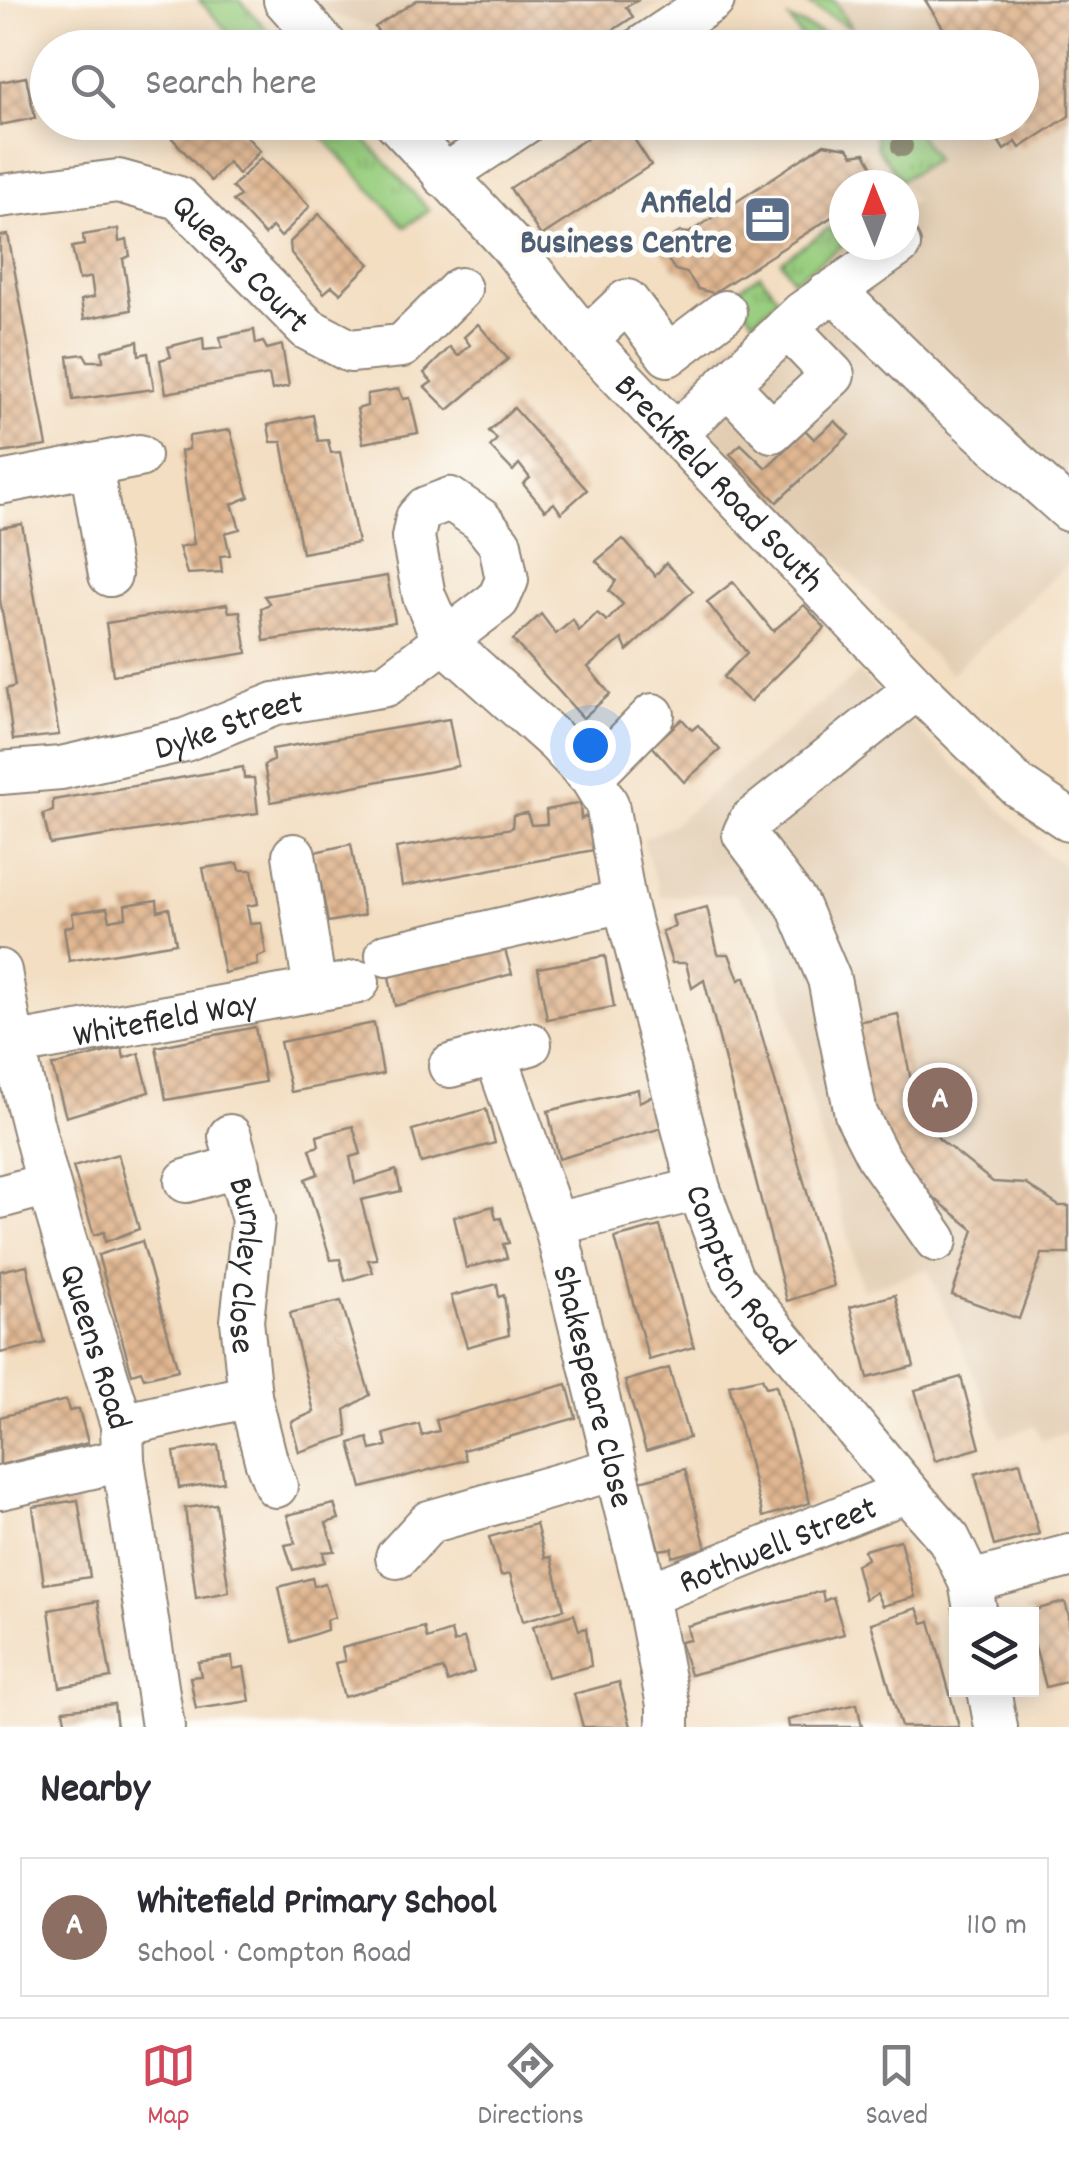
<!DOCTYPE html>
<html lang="en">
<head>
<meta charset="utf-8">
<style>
	body { margin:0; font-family:Dekko,sans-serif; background:#f7f7f7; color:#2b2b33 }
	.controls { position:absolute; right:30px; bottom:30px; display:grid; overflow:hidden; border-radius:0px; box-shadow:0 5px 25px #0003 }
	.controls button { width:90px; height:90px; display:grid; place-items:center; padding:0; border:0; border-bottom:2px solid #e1e1e2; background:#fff; color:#2b2b33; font:50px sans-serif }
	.compass { position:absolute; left:829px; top:170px; width:90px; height:90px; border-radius:50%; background:#fff; box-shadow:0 5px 25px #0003; rotate:359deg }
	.you { position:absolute; left:590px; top:745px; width:35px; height:35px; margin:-25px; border:8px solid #fff; border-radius:50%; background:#1a73e8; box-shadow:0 0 0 15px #1a73e833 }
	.badge { display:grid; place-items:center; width:65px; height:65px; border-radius:50%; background:#d1495b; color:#fff; font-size:32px; font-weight:700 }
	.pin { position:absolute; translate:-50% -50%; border:5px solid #fff; box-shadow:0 2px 10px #0006 }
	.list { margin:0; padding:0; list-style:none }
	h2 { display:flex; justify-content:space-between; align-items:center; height:130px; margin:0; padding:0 40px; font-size:42px }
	h2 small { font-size:32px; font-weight:400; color:#7c7c81 }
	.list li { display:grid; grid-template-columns:65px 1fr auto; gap:30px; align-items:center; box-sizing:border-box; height:140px; margin:0 20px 20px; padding:0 20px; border:2px solid #e1e1e2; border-radius:0px }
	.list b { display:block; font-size:38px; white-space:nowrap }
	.list p { margin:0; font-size:32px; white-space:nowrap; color:#7c7c81 }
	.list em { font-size:32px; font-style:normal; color:#7c7c81 }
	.icon { flex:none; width:55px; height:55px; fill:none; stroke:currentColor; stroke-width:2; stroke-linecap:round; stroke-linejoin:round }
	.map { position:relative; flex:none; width:1069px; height:1727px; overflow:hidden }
	.search { position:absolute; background:#fff; box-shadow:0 5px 25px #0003; left:30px; right:30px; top:30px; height:110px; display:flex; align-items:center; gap:25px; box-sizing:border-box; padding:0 35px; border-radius:55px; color:#7c7c81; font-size:38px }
	.sheet { height:290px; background:#fff }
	nav { display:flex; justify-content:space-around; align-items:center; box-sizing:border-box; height:140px; border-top:2px solid #e1e1e2; background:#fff; font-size:28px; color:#7c7c81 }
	nav a { display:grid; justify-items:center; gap:5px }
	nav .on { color:#d1495b }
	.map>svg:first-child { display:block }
</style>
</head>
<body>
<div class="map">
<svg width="1069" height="1727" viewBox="0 0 1069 1727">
	<defs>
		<pattern id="grass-tufts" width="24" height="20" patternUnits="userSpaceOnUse" patternTransform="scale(2.5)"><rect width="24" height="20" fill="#99ce7f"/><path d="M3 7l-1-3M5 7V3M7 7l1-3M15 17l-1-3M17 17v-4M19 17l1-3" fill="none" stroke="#84b16e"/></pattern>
		<pattern id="building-cross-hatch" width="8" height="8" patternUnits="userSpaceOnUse" patternTransform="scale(2.5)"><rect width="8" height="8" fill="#e1b792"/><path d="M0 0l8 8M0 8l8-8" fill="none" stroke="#b79577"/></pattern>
	</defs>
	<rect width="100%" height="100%" fill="#fdfcf7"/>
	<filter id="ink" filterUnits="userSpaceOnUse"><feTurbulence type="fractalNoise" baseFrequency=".01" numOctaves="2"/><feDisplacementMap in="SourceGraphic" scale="20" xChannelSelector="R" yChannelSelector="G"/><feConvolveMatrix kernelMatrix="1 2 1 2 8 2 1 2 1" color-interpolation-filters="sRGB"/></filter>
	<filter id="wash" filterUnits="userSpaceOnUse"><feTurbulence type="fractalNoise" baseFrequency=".0048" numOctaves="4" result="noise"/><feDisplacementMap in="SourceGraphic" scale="40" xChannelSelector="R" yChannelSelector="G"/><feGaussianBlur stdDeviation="2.25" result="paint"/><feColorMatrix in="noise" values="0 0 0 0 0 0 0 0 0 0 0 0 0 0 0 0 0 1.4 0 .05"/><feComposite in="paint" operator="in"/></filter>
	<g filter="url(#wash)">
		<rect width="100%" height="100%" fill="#f3dec2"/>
		<g fill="#e2cdb2">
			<polygon points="310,0 665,0 586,48 389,47 375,27 321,12"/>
			<polygon points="834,0 1069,0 1069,563 951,674 674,396 807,271 847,245 904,245 904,209 915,201 901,180 935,158 911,123 1022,122 1022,48 862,47"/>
			<polygon points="859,673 1047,854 1069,869 1069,1432 1041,1440 1035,1426 1001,1437 928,1269 862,1290 766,930 734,894 660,896 643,839 672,825"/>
		</g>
		<g fill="url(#grass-tufts)" stroke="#627c55" stroke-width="2.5">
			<polygon points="199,0 240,0 283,47 242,47"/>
			<polygon points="808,0 834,0 851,28 804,2"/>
			<polygon points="789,19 847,44 848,47 808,47"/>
			<polygon points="310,123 350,123 429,210 405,227"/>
			<polygon points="874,123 911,123 935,159 901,180 877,148"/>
			<polygon points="829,228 843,245 793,280 781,261"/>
			<polygon points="760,274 778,298 754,320 733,293"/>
		</g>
		<g id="blocks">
			<g fill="url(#building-cross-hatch)">
				<polygon points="417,0 639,0 626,7 633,17 586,48 389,48 375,27"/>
				<polygon points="925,0 1069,0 1069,116 1020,148 1016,142 1004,150 987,122 1022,122 1022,48 956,48"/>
				<polygon points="48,75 48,102 45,103 42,76"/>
				<polygon points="26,77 35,118 0,125 0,82"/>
				<polygon points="173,122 233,122 260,151 238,174 228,162 211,181 171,137 176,135 169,127"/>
				<polygon points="438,122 470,122 448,137"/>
				<polygon points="612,122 623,122 651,165 541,236 510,188"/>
				<polygon points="824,144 848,148 853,155 865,153 883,185 844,185 844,209 713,293 698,289 687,273 675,270 661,250 663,242 680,232 689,233"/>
				<polygon points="261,158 310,206 281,237 272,227 265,235 233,201 240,196 232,187"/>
				<polygon points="319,214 370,264 340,293 332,286 324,293 291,253 290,242"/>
				<polygon points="118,229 119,242 127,240 130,256 123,259 131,310 84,319 81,300 94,297 91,277 79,280 72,247 84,245 83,235"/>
				<polygon points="8,235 47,446 0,453 0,236"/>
				<polygon points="478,324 508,359 448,410 425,387 432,382 424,373 450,347 458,356 470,345 464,337"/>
				<polygon points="254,330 256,344 263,342 267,349 282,345 289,386 272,390 269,375 166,393 160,360 171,357 168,347 203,338 204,350 222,348 220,337"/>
				<polygon points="138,341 139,355 148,353 154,389 73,400 68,356 84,354 88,361 103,361 102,351"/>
				<polygon points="399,389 403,399 410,398 418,433 363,443 357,409 367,406 367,394"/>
				<polygon points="514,408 587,490 561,513 554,503 545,510 523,484 530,478 519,464 513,471 490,447 497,439 489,431"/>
				<polygon points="313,415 318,441 328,440 331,453 340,452 358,543 302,553 282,442 271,442 268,425"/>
				<polygon points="835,421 849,435 777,502 730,454 741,444 766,468 805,430 814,439"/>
				<polygon points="230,430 249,497 232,504 240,529 225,533 230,555 220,556 222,572 187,574 179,547 194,544 181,451 189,449 189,436"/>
				<polygon points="22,524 59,735 13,740 6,689 15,686 0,600 0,528"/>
				<polygon points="623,539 655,576 666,563 693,591 627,651 622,639 588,667 610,694 583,718 513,640 541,614 556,634 573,620 579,631 597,613 607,621 623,604 609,591 616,581 596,561"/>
				<polygon points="387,576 395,622 264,641 261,608 270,604 264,596"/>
				<polygon points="733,582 773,631 804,605 825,628 750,702 723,677 747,653 707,602"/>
				<polygon points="227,604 229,612 240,611 247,653 113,675 106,623"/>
				<polygon points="449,719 458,766 271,802 264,765 273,761 272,749"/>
				<polygon points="682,719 692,730 698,725 720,750 684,782 652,746"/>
				<polygon points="243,767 244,778 254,778 258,813 50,844 43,814 53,811 53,800"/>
				<polygon points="580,803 581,819 592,814 599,849 402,886 396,848 512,828 513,815 527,813 531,825 547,824 546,810"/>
				<polygon points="351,844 364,915 328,922 315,852"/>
				<polygon points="238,863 240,870 252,870 258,904 247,906 250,924 261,923 266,954 257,957 258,965 224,973 203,868"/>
				<polygon points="157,900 158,911 169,908 176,943 69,961 64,928 74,925 72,913 107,908 110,920 126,917 125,905"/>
				<polygon points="707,907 718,954 729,954 739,980 745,977 834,1286 787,1301 704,980 692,988 686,963 672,963 662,931 675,927 672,916"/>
				<polygon points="503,943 512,974 395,1006 388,972"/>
				<polygon points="605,956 614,1007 547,1019 538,968"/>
				<polygon points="898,1014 914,1096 939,1139 993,1182 1026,1184 1059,1206 1069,1206 1069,1254 1042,1254 1019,1319 952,1295 974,1230 903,1173 868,1114 851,1023"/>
				<polygon points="374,1023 383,1074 291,1092 280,1042"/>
				<polygon points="255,1027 265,1082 166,1100 156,1047"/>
				<polygon points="122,1048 124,1058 139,1053 149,1092 66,1117 52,1066"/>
				<polygon points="638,1089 639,1102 653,1096 662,1128 559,1159 548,1111"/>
				<polygon points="486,1109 495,1143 421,1163 412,1130"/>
				<polygon points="353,1126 361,1154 350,1157 355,1183 396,1170 401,1191 361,1200 377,1259 368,1260 373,1272 345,1281 340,1259 331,1260 305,1179 318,1174 310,1149 319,1146 317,1136"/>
				<polygon points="118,1154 139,1229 105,1242 104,1232 94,1235 73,1167"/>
				<polygon points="493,1206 496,1219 501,1218 509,1243 503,1244 507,1258 466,1268 454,1217"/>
				<polygon points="660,1226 694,1347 649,1360 615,1238"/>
				<polygon points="142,1241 178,1370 144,1378 141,1371 132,1374 98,1255"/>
				<polygon points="27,1265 45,1343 0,1353 0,1271"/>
				<polygon points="497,1284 499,1297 504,1295 509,1335 467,1347 451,1296"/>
				<polygon points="895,1295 914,1366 868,1378 850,1307"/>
				<polygon points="341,1301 370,1395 345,1410 348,1436 299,1452 291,1422 314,1412 290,1313"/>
				<polygon points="669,1368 689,1438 646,1451 625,1381"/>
				<polygon points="961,1377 980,1448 935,1461 915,1390"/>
				<polygon points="762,1378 766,1387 776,1385 810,1503 763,1517 729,1385"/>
				<polygon points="567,1384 576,1418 463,1450 466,1460 362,1488 350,1443 368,1438 371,1450 380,1448 387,1446 384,1434 419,1424 422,1436 430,1433 439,1431 436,1420"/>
				<polygon points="66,1400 69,1411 79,1409 88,1443 0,1465 0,1417"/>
				<polygon points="218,1445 224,1482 179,1488 174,1452"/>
				<polygon points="1020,1462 1039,1534 994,1546 975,1474"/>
				<polygon points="685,1469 706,1548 672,1557 672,1548 659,1550 640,1481"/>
				<polygon points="78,1500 90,1577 44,1584 33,1507"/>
				<polygon points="216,1504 229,1592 196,1598 185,1508"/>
				<polygon points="334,1504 339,1519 326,1523 335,1551 323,1552 325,1562 293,1570 285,1545 295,1543 287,1515"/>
				<polygon points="536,1524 545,1558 551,1557 564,1609 523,1621 510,1574 501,1576 489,1537"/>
				<polygon points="900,1540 915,1597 882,1606 876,1592 865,1599 856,1565 867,1559 864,1550"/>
				<polygon points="312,1578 314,1586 325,1583 335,1617 326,1620 327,1630 291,1642 279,1587"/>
				<polygon points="822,1591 824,1601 833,1597 844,1634 690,1675 680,1642 690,1640 687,1626"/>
				<polygon points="98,1601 111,1678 60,1687 49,1610"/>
				<polygon points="1065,1602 1069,1616 1069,1681 1046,1687 1032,1635 1032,1614 1022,1613"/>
				<polygon points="917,1608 923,1623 930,1621 959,1727 901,1727 871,1623"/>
				<polygon points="574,1614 579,1630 586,1628 591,1666 547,1677 533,1626"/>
				<polygon points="424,1627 427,1639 451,1631 454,1643 464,1638 474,1672 448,1682 443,1669 344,1697 335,1663 345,1661 342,1648"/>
				<polygon points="232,1657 233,1669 244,1667 250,1701 196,1709 190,1677 201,1676 198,1662"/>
				<polygon points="619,1682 631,1727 583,1727 574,1694"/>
				<polygon points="114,1704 117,1727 66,1727 63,1710"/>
				<polygon points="857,1704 862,1727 789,1727 788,1720"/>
			</g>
		</g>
	</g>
	<g filter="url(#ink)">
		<use href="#blocks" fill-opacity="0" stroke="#8f8476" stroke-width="2.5"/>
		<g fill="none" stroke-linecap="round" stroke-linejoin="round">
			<defs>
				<g id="minor">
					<polyline points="285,0 328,48"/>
					<polyline points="641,48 713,0"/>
					<path id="s1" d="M396,122L509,243L586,340L917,688L1018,786L1069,820"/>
					<polyline points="444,176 526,122"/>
					<path id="s2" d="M0,196L118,181L179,198L308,329L350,351L402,346L460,289"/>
					<polyline points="826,295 839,297 848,304 943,397 1069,510"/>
					<polyline points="586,340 627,301 668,355 725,312"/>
					<polyline points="727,384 772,431 833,375 787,327"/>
					<polyline points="677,433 802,313 899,245"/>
					<polyline points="91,465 110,575"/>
					<polyline points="0,483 139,456"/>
					<polyline points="917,688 750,821 744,834 797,904 829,979 856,1114 878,1157 936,1240"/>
					<path id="s3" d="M0,773L61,768L185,740L275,704L386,685L498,600L507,580L500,544L481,520L450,499L426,508L417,518L413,537L424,596L444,641L556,741L591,778L607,804L624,901L699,1189L732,1279L907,1491L949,1539L970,1582L976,1614"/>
					<polyline points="591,778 653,715"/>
					<polyline points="294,855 315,990"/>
					<polyline points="387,955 624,901"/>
					<path id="s4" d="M0,971C25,1126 76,1276 122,1425L123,1460L163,1727"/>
					<path id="s5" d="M12,1045L358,982"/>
					<path id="s6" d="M495,1053L555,1224L647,1595L668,1705V1727"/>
					<polyline points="450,1066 530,1044"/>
					<path id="s7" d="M230,1136L253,1220L242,1321L250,1396L266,1460L276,1486"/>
					<polyline points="186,1181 239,1166"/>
					<polyline points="0,1197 48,1184"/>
					<polyline points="555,1224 699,1189"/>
					<polyline points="122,1425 250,1396"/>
					<polyline points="0,1488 123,1460"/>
					<polyline points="397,1557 429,1522 615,1469"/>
					<polyline points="970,1582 1069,1556"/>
					<path id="s8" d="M647,1595L907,1491"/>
					<polyline points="989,1690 996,1727"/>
				</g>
			</defs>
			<use href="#minor" stroke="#8f8476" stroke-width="46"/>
			<use href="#minor" stroke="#fff" stroke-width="42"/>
		</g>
		<circle fill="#97967d" cx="902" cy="146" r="11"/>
	</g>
	<defs>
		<symbol id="office-square" viewBox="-11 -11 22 22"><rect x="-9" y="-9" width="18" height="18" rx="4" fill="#5c6f8a" stroke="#fdfcf7"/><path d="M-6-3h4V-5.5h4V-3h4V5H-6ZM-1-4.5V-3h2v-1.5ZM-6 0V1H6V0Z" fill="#fff"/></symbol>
	</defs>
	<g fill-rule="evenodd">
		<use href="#office-square" x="740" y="192" width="55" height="55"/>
	</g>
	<g text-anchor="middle" stroke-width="10" stroke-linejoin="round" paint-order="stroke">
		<g font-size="35" font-weight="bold" fill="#4e5e75" stroke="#fdfcf7" text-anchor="end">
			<text x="732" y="212">Anfield<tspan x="732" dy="40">Business Centre</tspan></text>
		</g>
		<g font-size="35" fill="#2b2b2b" stroke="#fdfcf7">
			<text dy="12" stroke="none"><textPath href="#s2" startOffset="272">Queens Court</textPath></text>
			<text dy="12" stroke="none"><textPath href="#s1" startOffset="485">Breckfield Road South</textPath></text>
			<text dy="12" stroke="none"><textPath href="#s3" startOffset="235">Dyke Street</textPath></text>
			<text dy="12" stroke="none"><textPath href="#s5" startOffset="155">Whitefield Way</textPath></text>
			<text dy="12" stroke="none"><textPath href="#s7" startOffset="132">Burnley Close</textPath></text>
			<text dy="12" stroke="none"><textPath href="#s3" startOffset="1552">Compton Road</textPath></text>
			<text dy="12" stroke="none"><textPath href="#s4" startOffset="388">Queens Road</textPath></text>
			<text dy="12" stroke="none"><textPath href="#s6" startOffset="348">Shakespeare Close</textPath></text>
			<text dy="12" stroke="none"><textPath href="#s8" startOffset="140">Rothwell Street</textPath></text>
		</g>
	</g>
</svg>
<div class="controls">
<button><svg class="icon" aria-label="layers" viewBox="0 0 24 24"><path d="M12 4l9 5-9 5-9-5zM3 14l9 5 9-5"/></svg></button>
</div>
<svg class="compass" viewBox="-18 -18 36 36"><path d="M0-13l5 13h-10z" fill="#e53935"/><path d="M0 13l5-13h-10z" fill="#7c7c81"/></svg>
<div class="you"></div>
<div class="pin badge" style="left:940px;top:1100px;background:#8d6e63">A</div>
<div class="search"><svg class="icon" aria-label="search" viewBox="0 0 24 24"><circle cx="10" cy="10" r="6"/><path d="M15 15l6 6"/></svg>Search here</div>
</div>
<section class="sheet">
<h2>Nearby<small></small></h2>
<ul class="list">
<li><span class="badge" style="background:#8d6e63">A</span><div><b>Whitefield Primary School</b><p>School · Compton Road</p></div><em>110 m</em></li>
</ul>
</section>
<nav>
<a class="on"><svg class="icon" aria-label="map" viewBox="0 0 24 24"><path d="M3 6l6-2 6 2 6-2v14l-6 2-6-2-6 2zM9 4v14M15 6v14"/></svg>Map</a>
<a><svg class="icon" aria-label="directions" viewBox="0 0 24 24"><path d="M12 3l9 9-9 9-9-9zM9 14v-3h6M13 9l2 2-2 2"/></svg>Directions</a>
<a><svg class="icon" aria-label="saved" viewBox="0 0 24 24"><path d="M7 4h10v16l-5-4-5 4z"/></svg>Saved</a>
</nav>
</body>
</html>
